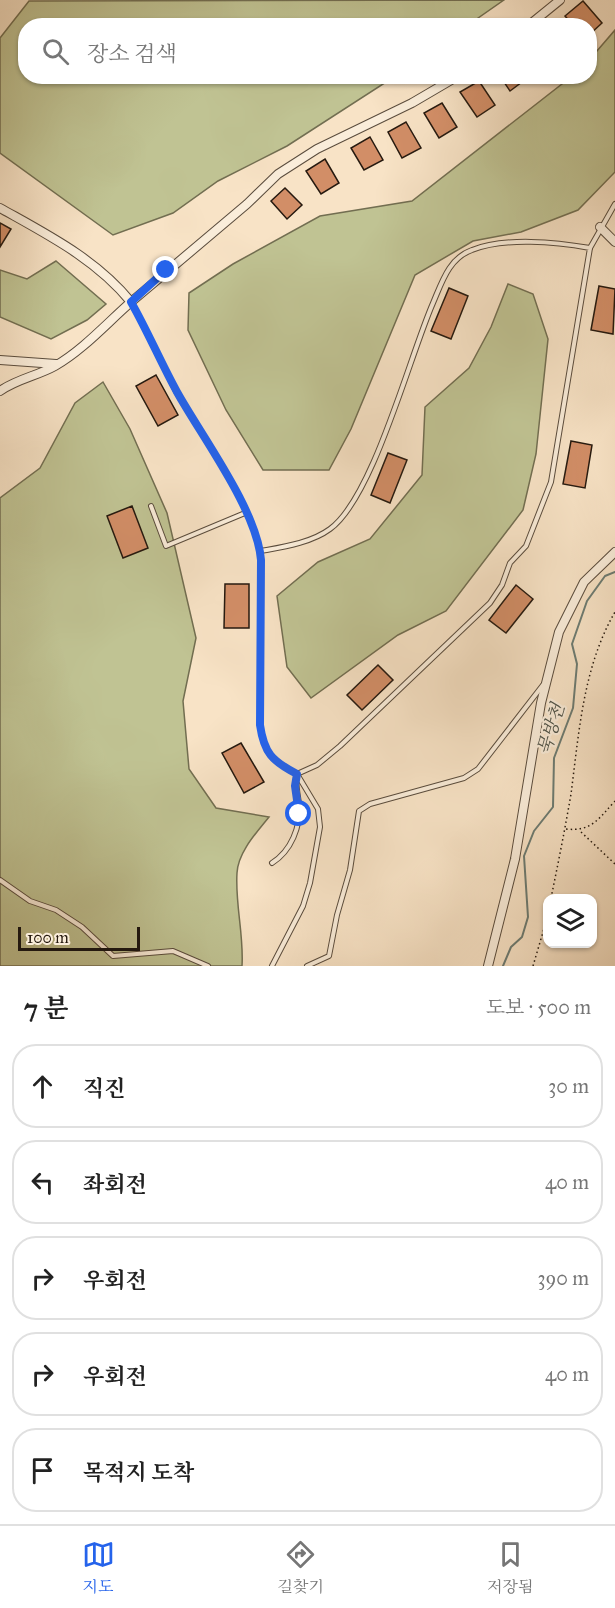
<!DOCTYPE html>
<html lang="ko">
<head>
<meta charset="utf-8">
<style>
	body { margin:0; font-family:"IM FELL Great Primer","Noto Serif KR",serif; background:#f2f2f2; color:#222 }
	.controls { position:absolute; right:18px; bottom:18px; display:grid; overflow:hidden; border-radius:12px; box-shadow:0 2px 4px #0004 }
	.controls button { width:54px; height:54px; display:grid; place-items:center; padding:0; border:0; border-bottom:2px solid #e0e0e0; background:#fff; color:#222; font:30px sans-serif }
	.scale { position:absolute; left:18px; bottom:15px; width:122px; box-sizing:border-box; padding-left:6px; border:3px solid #25190f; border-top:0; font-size:16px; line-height:21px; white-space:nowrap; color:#25190f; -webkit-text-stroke:4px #faedda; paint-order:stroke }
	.stop { position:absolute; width:18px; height:18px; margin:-14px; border:4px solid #2563eb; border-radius:50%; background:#fff }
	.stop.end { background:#2563eb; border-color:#fff; box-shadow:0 2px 6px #0008 }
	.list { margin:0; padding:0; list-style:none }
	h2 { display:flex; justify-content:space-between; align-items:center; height:78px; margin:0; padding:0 24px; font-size:26px }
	h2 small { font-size:20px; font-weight:400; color:#767676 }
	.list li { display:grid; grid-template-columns:39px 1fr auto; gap:18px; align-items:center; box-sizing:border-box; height:84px; margin:0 12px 12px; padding:0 12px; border:2px solid #e0e0e0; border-radius:24px }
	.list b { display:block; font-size:22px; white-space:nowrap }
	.list em { font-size:20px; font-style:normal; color:#767676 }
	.icon { flex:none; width:33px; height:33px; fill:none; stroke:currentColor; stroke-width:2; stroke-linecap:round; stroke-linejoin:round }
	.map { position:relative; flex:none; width:615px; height:966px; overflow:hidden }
	.search { position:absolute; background:#fff; box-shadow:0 2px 4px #0004; left:18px; right:18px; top:18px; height:66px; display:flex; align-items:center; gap:15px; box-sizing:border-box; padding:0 21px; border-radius:24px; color:#767676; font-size:22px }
	.sheet { height:558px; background:#fff }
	nav { display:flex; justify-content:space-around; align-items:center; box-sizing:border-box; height:84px; border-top:2px solid #e0e0e0; background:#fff; font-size:16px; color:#767676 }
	nav a { display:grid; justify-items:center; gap:3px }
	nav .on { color:#2563eb }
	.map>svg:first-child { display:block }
</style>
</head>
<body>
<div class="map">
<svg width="615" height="966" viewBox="0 0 615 966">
	<rect width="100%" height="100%" fill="#f8e3c6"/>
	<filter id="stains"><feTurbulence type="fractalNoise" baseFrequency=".00333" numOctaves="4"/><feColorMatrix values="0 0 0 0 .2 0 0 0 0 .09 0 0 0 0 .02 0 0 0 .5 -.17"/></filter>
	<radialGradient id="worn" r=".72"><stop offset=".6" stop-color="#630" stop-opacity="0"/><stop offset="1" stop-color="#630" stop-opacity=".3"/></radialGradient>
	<g fill="#c0c393" stroke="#726e51" stroke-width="1.5">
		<polygon points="504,0 468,25 26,26 26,76 394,77 287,146 218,181 173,213 113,235 0,153 0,38 29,1"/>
		<polygon points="615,30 615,172 578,210 521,232 473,241 415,275 351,429 329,470 263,470 226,410 188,330 189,293 233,264 320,216 412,201 571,77 590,76 590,59"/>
		<polygon points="56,261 106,304 87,320 51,339 0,317 0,270 27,279"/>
		<polygon points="508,284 533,294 548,339 536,454 523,510 446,611 398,635 311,698 287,667 277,596 318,562 370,539 422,475 425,407 469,368 491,327"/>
		<path d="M103,382L130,429L167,513L196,638L183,701L189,769L216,808L269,817C257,832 238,852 237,873C235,904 244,935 242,966H0V498L40,468L75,403Z"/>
	</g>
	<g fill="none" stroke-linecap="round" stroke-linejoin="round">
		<polyline stroke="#6d7c73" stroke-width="2" points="503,966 511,947 522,937 528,917 524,856 534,831 553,807 554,758 573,708 577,664 572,644 587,601 605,576 615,572"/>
	</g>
	<g fill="#d28e67" stroke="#25190f" stroke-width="1.5">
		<polygon points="583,1 602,23 590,34 590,26 574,26 565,16"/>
		<polygon points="500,76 530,76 510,91"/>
		<polygon points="479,81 495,105 477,117 460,92"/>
		<polygon points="442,103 457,127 439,138 424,113"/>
		<polygon points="406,122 421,148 402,158 388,132"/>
		<polygon points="370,137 383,160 364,170 351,148"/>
		<polygon points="325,159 339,183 321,194 306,171"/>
		<polygon points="285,188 302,205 287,219 271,201"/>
		<polygon points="0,223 11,229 0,247"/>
		<polygon points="599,286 615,289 613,334 591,330"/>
		<polygon points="449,288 468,296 451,339 431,331"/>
		<polygon points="156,375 178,415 158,426 136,386"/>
		<polygon points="571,441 592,445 585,488 563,484"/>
		<polygon points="388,453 407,460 390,503 371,495"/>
		<polygon points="132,506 148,548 123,558 107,516"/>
		<polygon points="225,584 249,584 249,628 224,628"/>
		<polygon points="516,585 533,599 506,633 489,620"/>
		<polygon points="378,665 393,680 362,710 347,695"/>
		<polygon points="241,743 264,782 244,793 222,753"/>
	</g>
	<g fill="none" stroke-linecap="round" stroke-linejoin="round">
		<defs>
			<g id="lane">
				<polyline points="590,248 615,204"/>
				<path d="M131,303C148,332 161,363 177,393C202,436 258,512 261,560L260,725C264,754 272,761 297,774L317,765L340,746L490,603L502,585L510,563L526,546L551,482L590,248C556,242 505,237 472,250C449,258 442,282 433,303C409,358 373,498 330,529C311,543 283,547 261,551"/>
				<polyline points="151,506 166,546 245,513"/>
				<path d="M272,863C291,851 301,827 299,804C298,793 295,786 297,775"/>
				<polyline points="0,880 30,901 56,910 82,927 113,956 173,951 208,966"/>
				<polyline points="272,966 303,906 310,883 320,827 318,809 297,774"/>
				<polyline points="307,966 329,956 337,915 350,870 359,811 370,804 464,778 478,769 543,685"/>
			</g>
			<g id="street">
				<polyline points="528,26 560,0"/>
				<path d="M0,208C48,235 96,259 131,302L247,204L278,174L317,149L412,103L458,76"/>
				<polyline points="600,227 615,242"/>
				<polyline points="0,360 56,364"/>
				<path d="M0,391C17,379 37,376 55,366C83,350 107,323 131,302"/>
				<polyline points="488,966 515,859 541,703 559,632 584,582 615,552"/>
			</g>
		</defs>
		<use href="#lane" stroke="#5a4c3d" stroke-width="6"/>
		<use href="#street" stroke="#5a4c3d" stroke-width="10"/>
		<g stroke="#25190f" stroke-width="1.5" stroke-dasharray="1.5 3" stroke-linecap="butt">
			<path d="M566,829C592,832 599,818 615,801"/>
			<polyline points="581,832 615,864"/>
			<path d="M551,898C558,864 565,829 571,794C579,733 583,667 615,612"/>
			<polyline points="533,966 548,915"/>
		</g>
		<use href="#lane" stroke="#faedda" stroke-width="4"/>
		<use href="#street" stroke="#faedda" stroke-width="8"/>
	</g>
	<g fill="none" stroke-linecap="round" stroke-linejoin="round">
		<path stroke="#2563eb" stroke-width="8" d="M166,270L131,302C148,332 161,363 177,392C202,437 257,510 261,560L260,725C264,753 272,761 297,774L295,786L299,814"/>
	</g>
	<g text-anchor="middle" stroke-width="4.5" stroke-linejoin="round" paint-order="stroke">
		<g font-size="18" font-style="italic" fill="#4f5349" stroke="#faedda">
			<text transform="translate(551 729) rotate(-73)" y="6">묵방천</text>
		</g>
	</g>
	<rect width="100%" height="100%" filter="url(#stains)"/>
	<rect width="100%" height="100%" fill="url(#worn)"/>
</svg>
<div class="controls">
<button><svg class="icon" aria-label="layers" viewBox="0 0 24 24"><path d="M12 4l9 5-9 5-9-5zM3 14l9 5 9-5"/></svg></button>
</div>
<div class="scale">100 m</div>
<div class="stop" style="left:299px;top:814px"></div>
<div class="stop end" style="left:166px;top:270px"></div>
<div class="search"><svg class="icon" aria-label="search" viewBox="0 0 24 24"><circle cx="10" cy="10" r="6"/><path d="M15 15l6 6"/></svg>장소 검색</div>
</div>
<section class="sheet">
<h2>7 분<small>도보 · 500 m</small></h2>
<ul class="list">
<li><svg class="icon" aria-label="ahead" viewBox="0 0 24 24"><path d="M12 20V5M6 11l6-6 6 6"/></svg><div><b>직진</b></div><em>30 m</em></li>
<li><svg class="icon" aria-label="left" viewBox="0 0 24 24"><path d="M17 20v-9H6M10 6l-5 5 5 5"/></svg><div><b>좌회전</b></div><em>40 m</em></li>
<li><svg class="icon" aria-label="right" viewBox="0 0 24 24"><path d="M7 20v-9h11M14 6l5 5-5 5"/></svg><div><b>우회전</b></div><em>390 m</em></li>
<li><svg class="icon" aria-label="right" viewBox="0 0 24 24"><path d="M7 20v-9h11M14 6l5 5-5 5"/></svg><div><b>우회전</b></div><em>40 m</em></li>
<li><svg class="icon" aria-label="arrive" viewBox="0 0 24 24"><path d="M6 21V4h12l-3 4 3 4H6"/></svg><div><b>목적지 도착</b></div></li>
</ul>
</section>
<nav>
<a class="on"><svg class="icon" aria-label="map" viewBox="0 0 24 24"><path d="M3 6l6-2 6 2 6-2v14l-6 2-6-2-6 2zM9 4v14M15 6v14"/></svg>지도</a>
<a><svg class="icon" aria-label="directions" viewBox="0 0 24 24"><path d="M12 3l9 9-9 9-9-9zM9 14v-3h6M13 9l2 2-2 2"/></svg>길찾기</a>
<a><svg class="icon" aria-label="saved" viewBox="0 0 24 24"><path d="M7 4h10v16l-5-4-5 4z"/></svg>저장됨</a>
</nav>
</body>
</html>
